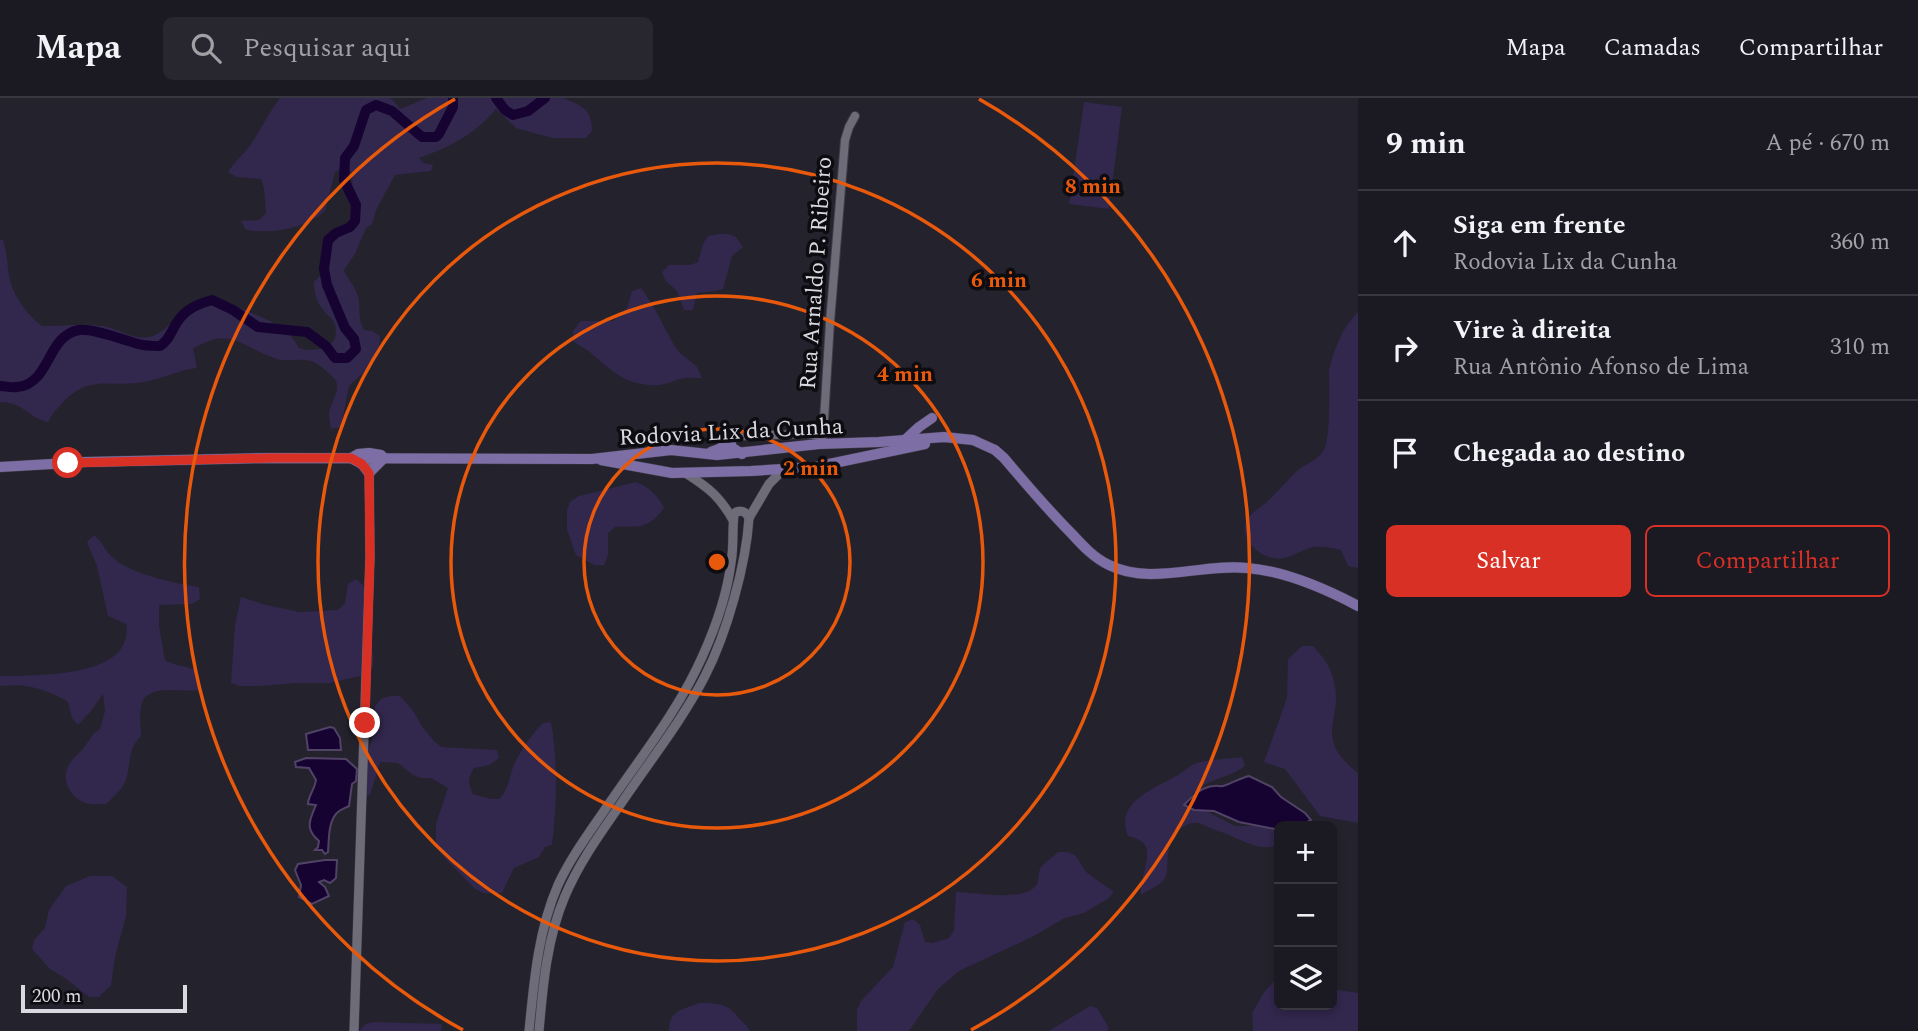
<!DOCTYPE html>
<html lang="pt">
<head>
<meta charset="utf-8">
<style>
	body { margin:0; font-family:Spectral,serif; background:#28272f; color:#f1f3f6 }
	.controls { position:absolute; right:21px; bottom:21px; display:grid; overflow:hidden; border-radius:10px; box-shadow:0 4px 10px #0003 }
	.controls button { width:63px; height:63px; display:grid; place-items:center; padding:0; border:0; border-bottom:2px solid #393840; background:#1b1a22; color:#f1f3f6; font:35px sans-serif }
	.scale { position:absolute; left:21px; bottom:18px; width:166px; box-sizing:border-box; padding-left:7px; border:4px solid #dbd9e0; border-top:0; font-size:19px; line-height:24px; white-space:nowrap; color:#dbd9e0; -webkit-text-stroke:5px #0d0c11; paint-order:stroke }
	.stop { position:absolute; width:21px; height:21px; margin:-16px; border:5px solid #d93025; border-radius:50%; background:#fff }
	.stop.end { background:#d93025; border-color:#fff; box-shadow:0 2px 7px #0008 }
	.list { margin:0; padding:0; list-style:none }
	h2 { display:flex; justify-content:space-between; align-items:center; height:91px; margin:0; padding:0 28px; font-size:30px }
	h2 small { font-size:23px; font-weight:400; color:#a0a1a5 }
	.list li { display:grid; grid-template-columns:46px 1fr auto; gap:21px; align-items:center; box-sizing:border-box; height:105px; padding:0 28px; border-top:2px solid #393840 }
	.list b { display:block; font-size:26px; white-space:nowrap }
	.list p { margin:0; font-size:23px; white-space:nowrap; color:#a0a1a5 }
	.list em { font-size:23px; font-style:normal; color:#a0a1a5 }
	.actions { display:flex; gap:14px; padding:21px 28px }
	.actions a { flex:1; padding:16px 0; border:2px solid #d93025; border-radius:10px; text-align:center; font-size:24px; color:#d93025 }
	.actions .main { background:#d93025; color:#fff }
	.icon { flex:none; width:38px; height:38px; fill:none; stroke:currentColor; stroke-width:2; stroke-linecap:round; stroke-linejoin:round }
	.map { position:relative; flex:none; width:1358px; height:933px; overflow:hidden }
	header { display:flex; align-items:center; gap:42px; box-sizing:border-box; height:98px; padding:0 35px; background:#1b1a22; border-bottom:2px solid #393840 }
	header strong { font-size:33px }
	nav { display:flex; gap:38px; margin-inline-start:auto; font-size:24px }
	.search { width:490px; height:63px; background:#28272f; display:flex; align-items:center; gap:18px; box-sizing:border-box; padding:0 24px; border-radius:10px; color:#a0a1a5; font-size:26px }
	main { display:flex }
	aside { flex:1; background:#1b1a22 }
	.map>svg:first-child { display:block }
</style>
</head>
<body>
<header>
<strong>Mapa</strong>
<div class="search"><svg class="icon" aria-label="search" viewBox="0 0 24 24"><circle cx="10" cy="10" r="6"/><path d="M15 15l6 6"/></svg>Pesquisar aqui</div>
<nav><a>Mapa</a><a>Camadas</a><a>Compartilhar</a></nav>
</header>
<main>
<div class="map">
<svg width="1358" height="933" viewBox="0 0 1358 933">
	<rect width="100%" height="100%" fill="#24222d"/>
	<g fill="#32274d">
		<path d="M280,0H390L394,3L400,11L427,0H564C582,8 592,11 592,33L586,40H553L526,33L516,30L496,11C476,36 448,50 419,60L424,65L433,67L431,73L395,77L377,110L372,126L366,130L355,156L344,172C348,182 355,188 358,198C361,210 357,220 364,232L372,233L380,238C380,268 367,270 349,288L341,329L331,331C330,326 329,320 329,315C331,305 340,293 336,283C333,278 329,276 325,272C306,254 293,267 274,260C258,255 245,244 229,241C215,238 204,246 193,250L197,270C179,272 162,281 144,284C112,290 92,276 65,302C59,309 52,315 48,324C27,319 24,304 0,304V142H3C6,152 7,160 8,170C10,194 24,214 42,228C62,228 83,225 102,228C118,230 132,242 149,239C165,236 182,212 196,204C211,195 263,219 277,227C287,232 294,241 299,250C316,255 341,251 335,227C333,220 329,219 325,214C317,206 314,195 314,184L327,171L332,146L348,127L353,105L352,75L345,69L335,74L325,113C304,131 274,136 246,132L241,123L259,122L266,115L264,90L261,81L236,79L228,74C235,62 247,54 253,43C262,29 270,13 280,0Z"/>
		<polygon points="1084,4 1122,9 1109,111 1069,106"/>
		<polygon points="718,136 728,136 736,139 743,149 732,158 723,191 715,193 697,195 693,212 684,212 677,193 665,182 662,174 669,167 690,167 698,164 703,146 708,138"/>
		<path d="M641,190L652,206L674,247L680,255L697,269L702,280C695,280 687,279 680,281C673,283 666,286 659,287C629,289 612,274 591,255C585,250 579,248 573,243V233L581,223H613L627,210L632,193Z"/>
		<path d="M1358,214V470L1348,468L1341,452C1332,450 1323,448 1314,449C1298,452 1287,465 1269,459C1254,454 1236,435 1249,419C1256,411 1266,406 1273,398C1281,390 1290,379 1299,371C1308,365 1318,362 1324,352C1331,337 1329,290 1329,272C1334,251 1342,230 1358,214Z"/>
		<path d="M636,384C649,389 658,397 664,410C648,432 639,428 615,429L608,435V457L604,467H594L576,457L567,432V412L570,404L579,398Z"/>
		<path d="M94,437C103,444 104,451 111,458C126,475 177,486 199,489L200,501L192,506L159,507V528L165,562C176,569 188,567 198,574L200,592C182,595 145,584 141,609C139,618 141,629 141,638C126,653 132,667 125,684C121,693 113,699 106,706C100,706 91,707 85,705C71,699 61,683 68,669C71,661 77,658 82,652C89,644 90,637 100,631L105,613L103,596L91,613L78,627L72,620L68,604C47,591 25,585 0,588V578C34,577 135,581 126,526L108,518L97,468L87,444Z"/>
		<polygon points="356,481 363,487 365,493 365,517 373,558 373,568 368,576 330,585 297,585 259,588 240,588 231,585 235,527 241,499 266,507 300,514 338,512 345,505 348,486"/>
		<path d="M1302,548H1313C1322,558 1330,567 1333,580C1346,622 1310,637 1358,675V725L1320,718L1285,671L1264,664L1287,600L1288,561Z"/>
		<path d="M390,598H400L414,614L421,627L433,642L441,649L497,652L499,660L490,667L474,670C468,680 468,686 473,696L491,701H500C508,691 509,681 513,669C519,654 532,636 543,625L551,624C558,662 557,708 552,747L545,749L539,759L514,770L502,795H483L474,790L441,756L436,748V726L448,690L431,680H421L413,677L398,665L380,664L370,697L362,698C348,665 365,667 372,641C375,630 375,619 375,608L381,601Z"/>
		<path d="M1242,659L1245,668C1228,682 1194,682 1188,706L1202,711L1235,728H1279V747C1257,755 1238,739 1218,733C1211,731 1204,726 1198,725C1181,723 1169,742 1168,757C1167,763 1168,773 1166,778C1162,788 1149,791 1141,797C1139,782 1153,756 1144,746C1141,742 1133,739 1128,738C1114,704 1154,691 1176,678C1183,675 1187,669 1194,666C1209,661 1227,661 1242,659Z"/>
		<path d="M1058,754H1068L1076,758L1086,774L1114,794L1109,800L1084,815L1065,820L1030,840L959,873L938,891L909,933H857V912L861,903L893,869L905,824L913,821L920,827L925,844L933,845L949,840L954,832L956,794C974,794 1026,805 1037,786C1039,781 1038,774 1041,769C1045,764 1053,759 1058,754Z"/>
		<polygon points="90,778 112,778 127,789 126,818 115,859 111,887 99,899 89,899 65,880 50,871 32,851 34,842 45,830 49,812 66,788"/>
		<polygon points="1277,880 1279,880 1279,907 1332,907 1332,891 1358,895 1358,933 1253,933 1252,915 1264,894"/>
		<path d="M699,905C718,905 727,905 739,920C743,925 747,927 750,933H669C669,912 682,912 699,905Z"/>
		<polygon points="1090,908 1097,910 1109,930 1107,933 1049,933"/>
		<polygon points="374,924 442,926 441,933 359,933 366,926"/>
	</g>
	<g fill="#160332" stroke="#514366" stroke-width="2">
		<polygon points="330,629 334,630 340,640 341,652 308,652 306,636"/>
		<path d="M306,660L346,661L357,671L356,683L352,686L349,708C345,710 341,711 338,714C328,722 329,742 328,754L325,756L322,752H315L318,749L319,743C305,731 309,723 316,707L308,706C308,698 315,691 316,682L309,670L296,669L295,664Z"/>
		<path d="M1249,678L1272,689L1281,699L1305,715L1311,722L1303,726L1279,728V730L1275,731L1239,724L1214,713L1194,712L1184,707C1193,698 1201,689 1214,688C1223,687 1218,690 1226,687C1234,684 1241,680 1249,678Z"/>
		<polygon points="325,762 337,762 336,780 330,785 324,782 319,784 325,789 329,798 312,806 299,799 301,787 295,772 298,766"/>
	</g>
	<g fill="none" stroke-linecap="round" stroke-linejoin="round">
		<g stroke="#160332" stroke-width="10">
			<polyline points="496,0 505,12 513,17 528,13 545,0"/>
			<path d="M0,288C5,288 12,290 17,289C51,286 46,238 79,232C93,230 123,242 138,246C145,248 153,248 160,248C171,241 172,229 181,219C188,210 201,205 212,202L233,212L258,229L307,234L326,248L335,260H347L356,251L354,241L345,230L327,187L324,171L328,142L336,135L350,129L355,123L356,107L344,82L345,60L354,48L366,12L376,7L392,13L422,39H436L439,36L453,9V0"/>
		</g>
		<defs>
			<polyline id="tertiary" points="731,342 739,338 804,336 823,338 830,224 845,42 849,29 855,18"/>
			<g id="secondary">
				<path d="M687,376C709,390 720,399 733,422"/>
				<polyline points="749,420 769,386 785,370"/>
				<polyline points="354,933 370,458 369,355"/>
				<path d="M529,933C534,883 538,833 558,787C571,759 589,735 606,710C640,660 679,612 703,557C716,528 727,496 731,465C734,449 732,433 734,417L736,414C743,412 746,414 749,420C746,467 727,535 705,578C684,619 655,656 629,694C606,728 581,760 565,798C547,840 543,887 539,933"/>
			</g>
			<g id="primary">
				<polyline points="905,342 919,329 932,320"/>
				<polyline points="711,354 719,351 731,342 731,349 742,356"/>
				<polygon points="369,355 381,357 384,360 369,375 362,366 351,360 358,356"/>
				<polyline points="601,362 672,375 751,373 815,369 925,346"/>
				<path d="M0,369L86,364L270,360L592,361L671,352L717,357L819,346L879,344L944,339L973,342L995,352L1004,360C1026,386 1048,412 1072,436C1083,448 1094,460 1109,467C1151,488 1202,465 1247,470C1285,473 1324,490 1358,508"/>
			</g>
		</defs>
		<use href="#tertiary" stroke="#3f3c46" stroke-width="10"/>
		<use href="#secondary" stroke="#3f3c46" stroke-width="10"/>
		<use href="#primary" stroke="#3f3c46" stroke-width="11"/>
		<use href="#tertiary" stroke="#6f6c79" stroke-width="8"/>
		<use href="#secondary" stroke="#6f6c79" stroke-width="9"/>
		<use href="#primary" stroke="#7d6ea6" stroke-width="10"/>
	</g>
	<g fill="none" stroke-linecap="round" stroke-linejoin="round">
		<polyline stroke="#d93025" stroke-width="9" points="68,365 270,360 351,360 362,366 369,375 370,458 365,625"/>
	</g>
	<g fill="none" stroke="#e8590c" stroke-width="3.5">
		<circle cx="717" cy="464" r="133"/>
		<circle cx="717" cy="464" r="266"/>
		<circle cx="717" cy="464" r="399"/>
		<path d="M463 932A532 532 0 0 1 455 1M979 1A532 532 0 0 1 971 932"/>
	</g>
	<g text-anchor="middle" stroke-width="7" stroke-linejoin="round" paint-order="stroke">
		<g font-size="23" fill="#dbd9e0" stroke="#0d0c11">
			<text transform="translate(815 175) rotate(-86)" y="8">Rua Arnaldo P. Ribeiro</text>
			<text transform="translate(731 333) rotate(-3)" y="8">Rodovia Lix da Cunha</text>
		</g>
	</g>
	<circle cx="717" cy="464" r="10" fill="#e8590c" stroke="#0d0c11" stroke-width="3.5"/>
	<g font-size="21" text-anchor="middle" font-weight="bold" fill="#e8590c" stroke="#0d0c11" stroke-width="7" stroke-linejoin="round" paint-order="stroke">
		<text x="1093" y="95">8 min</text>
		<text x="999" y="189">6 min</text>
		<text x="905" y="283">4 min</text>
		<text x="811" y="377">2 min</text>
	</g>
</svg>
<div class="controls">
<button>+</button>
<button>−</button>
<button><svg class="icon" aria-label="layers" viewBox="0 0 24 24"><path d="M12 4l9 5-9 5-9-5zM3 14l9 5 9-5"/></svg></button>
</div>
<div class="scale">200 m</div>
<div class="stop" style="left:68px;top:365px"></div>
<div class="stop end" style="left:365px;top:625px"></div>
</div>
<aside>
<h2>9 min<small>A pé · 670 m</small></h2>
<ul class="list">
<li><svg class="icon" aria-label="ahead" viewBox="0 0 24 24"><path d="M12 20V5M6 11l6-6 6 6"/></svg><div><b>Siga em frente</b><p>Rodovia Lix da Cunha</p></div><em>360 m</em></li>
<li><svg class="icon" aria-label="right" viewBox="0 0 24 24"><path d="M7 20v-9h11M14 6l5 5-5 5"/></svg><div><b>Vire à direita</b><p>Rua Antônio Afonso de Lima</p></div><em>310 m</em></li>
<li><svg class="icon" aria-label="arrive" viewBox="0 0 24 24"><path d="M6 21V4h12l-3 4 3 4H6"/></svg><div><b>Chegada ao destino</b></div></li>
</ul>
<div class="actions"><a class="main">Salvar</a><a>Compartilhar</a></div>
</aside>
</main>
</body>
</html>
